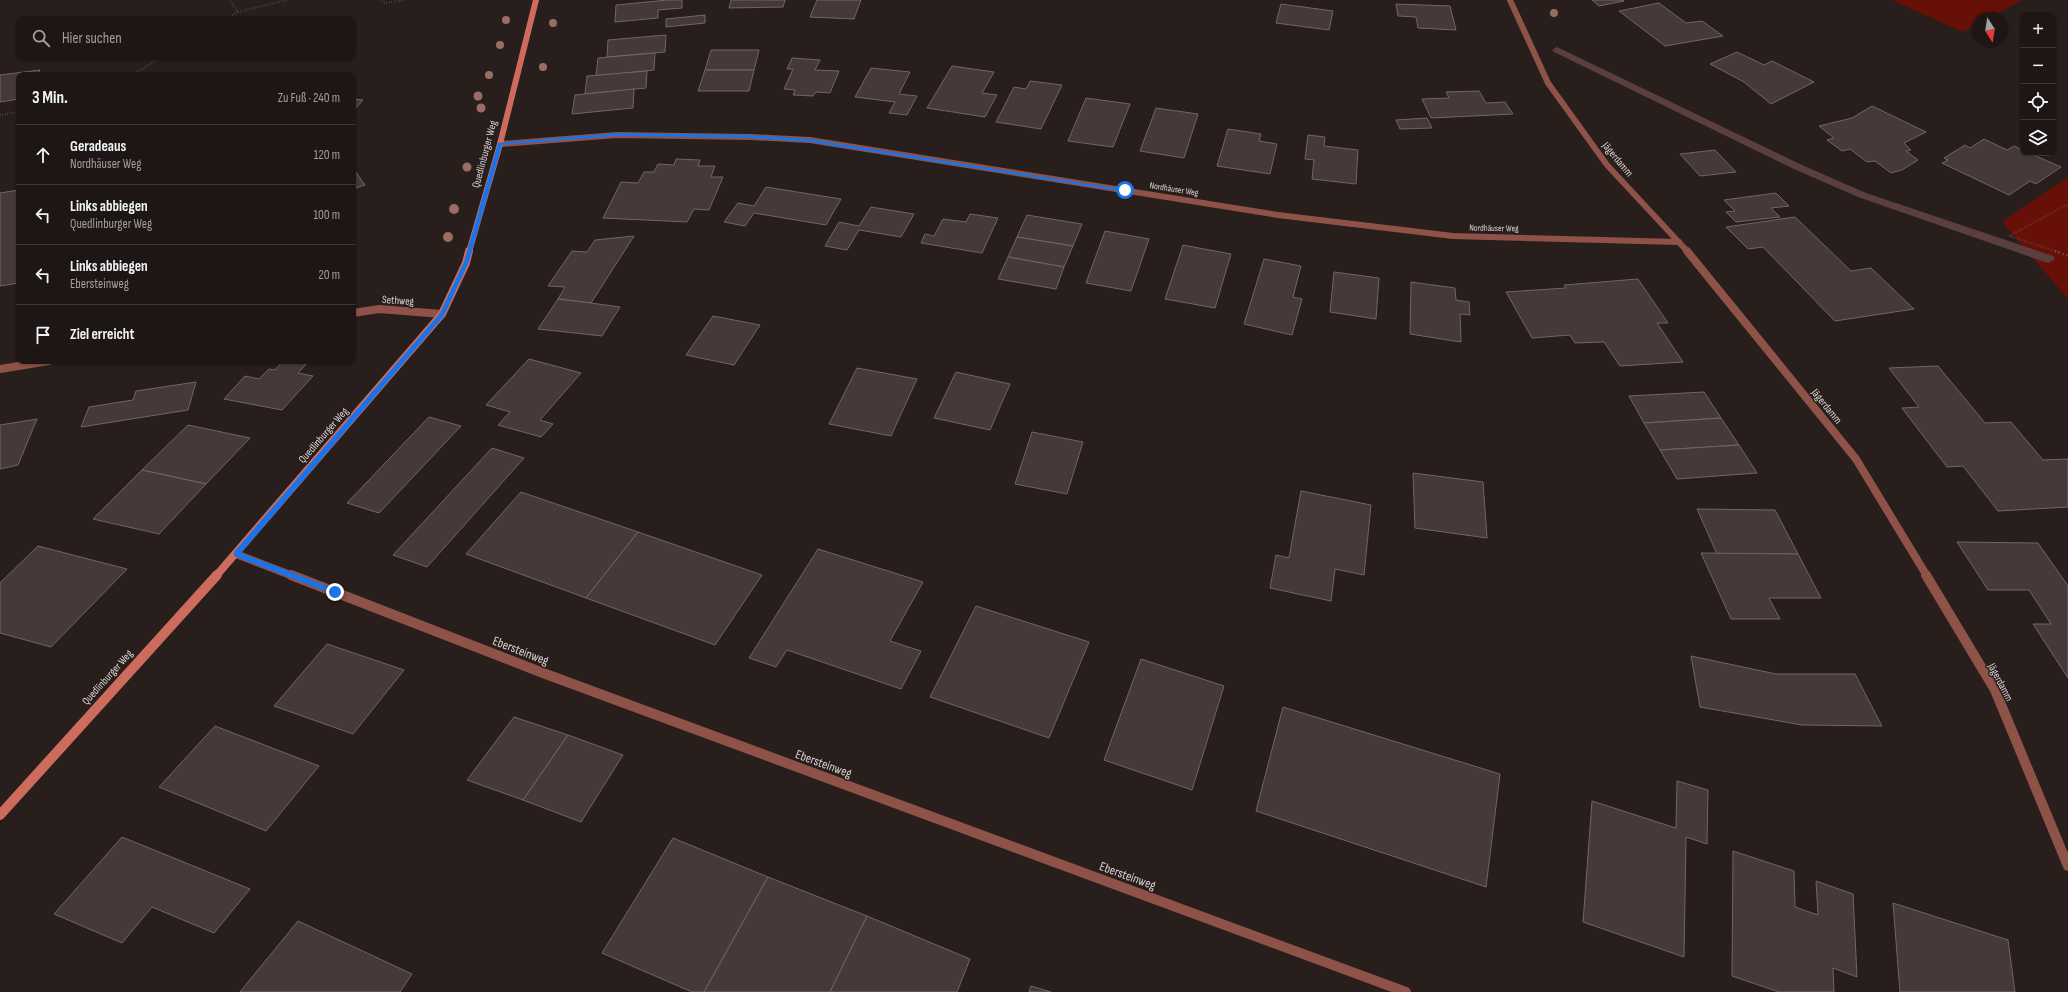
<!DOCTYPE html>
<html lang="de">
<head>
<meta charset="utf-8">
<style>
	body { margin:0; font-family:"Sofia Sans Condensed",sans-serif; background:#261f1e; color:#f1f3f6 }
	.controls { position:absolute; right:12px; top:12px; display:grid; overflow:hidden; border-radius:8px; box-shadow:0 1px 3px #0004 }
	.controls button { width:36px; height:36px; display:grid; place-items:center; padding:0; border:0; border-bottom:1px solid #3c3534; background:#1e1615; color:#f1f3f6; font:20px sans-serif }
	.compass { position:absolute; left:1972px; top:12px; width:36px; height:36px; border-radius:50%; background:#1e1615; box-shadow:0 1px 3px #0004; rotate:168deg }
	.stop { position:absolute; width:12px; height:12px; margin:-9px; border:3px solid #1a73e8; border-radius:50%; background:#fff }
	.stop.end { background:#1a73e8; border-color:#fff; box-shadow:0 1px 4px #0008 }
	.list { margin:0; padding:0; list-style:none }
	h2 { display:flex; justify-content:space-between; align-items:center; height:52px; margin:0; padding:0 16px; font-size:17px }
	h2 small { font-size:13px; font-weight:400; color:#a19fa0 }
	.list li { display:grid; grid-template-columns:26px 1fr auto; gap:12px; align-items:center; box-sizing:border-box; height:60px; padding:0 16px; border-top:1px solid #3c3534 }
	.list b { display:block; font-size:15px; white-space:nowrap }
	.list p { margin:0; font-size:13px; white-space:nowrap; color:#a19fa0 }
	.list em { font-size:13px; font-style:normal; color:#a19fa0 }
	.icon { flex:none; width:22px; height:22px; fill:none; stroke:currentColor; stroke-width:2; stroke-linecap:round; stroke-linejoin:round }
	.map { position:relative; flex:none; width:2068px; height:992px; overflow:hidden }
	.search { position:absolute; background:#1e1615; box-shadow:0 1px 3px #0004; left:16px; top:16px; width:340px; height:44px; display:flex; align-items:center; gap:10px; box-sizing:border-box; padding:0 14px; border-radius:8px; color:#a19fa0; font-size:15px }
	.panel { position:absolute; background:#1e1615; box-shadow:0 1px 3px #0004; left:16px; top:72px; width:340px; height:292px; border-radius:8px }
	.map>svg:first-child { display:block }
</style>
</head>
<body>
<div class="map">
<svg width="2068" height="992" viewBox="0 0 2068 992">
	<rect width="100%" height="100%" fill="#281e1c"/>
	<g fill="#671007">
		<polygon points="1892,0 2022,0 1989,18 1978,18 1978,24 1963,32"/>
		<polygon points="2068,177 2068,299 2002,222"/>
	</g>
	<g fill="none" stroke-linecap="round" stroke-linejoin="round">
		<polygon fill="#5b3f3f" fill-rule="evenodd" points="1557,47 1802,165 1866,193 2053,256 2055,259 2049,263 2045,262 1858,197 1794,169 1554,52 1552,50"/>
	</g>
	<g fill="#453a38" stroke="#726664">
		<polygon points="668,0 682,0 682,8 658,10 658,18 615,22 616,5"/>
		<polygon points="731,0 785,0 783,7 729,8"/>
		<polygon points="817,0 861,0 854,19 810,17"/>
		<polygon points="1592,0 1623,0 1624,1 1599,6"/>
		<polygon points="1659,3 1686,23 1702,21 1723,36 1665,46 1619,11"/>
		<polygon points="1281,4 1333,11 1329,30 1276,23"/>
		<polygon points="1396,4 1450,6 1456,30 1418,28 1416,17 1398,16"/>
		<polygon points="705,15 705,23 666,27 666,19"/>
		<polygon points="666,35 665,52 607,57 608,40"/>
		<polygon points="711,50 759,50 754,70 705,70"/>
		<polygon points="1737,52 1764,65 1772,61 1814,82 1771,104 1744,82 1710,64"/>
		<polygon points="655,53 654,70 596,76 598,58"/>
		<polygon points="792,58 820,60 815,70 839,71 830,93 816,92 813,96 793,95 795,90 784,89 793,69 787,69"/>
		<polygon points="952,66 994,72 982,93 997,95 985,117 927,108"/>
		<polygon points="871,68 910,72 899,94 917,96 907,115 889,113 895,102 855,97"/>
		<polygon points="40,70 38,75 19,75 19,99 0,102 0,75"/>
		<polygon points="705,70 754,70 749,91 698,91"/>
		<polygon points="647,71 646,88 585,94 587,76"/>
		<polygon points="1030,81 1062,85 1041,129 996,122 1014,87 1026,89"/>
		<polygon points="634,89 633,108 572,114 575,95"/>
		<polygon points="1479,91 1486,103 1505,102 1513,114 1431,118 1422,99 1449,98 1446,92"/>
		<polygon points="1086,98 1130,104 1113,147 1068,141"/>
		<polygon points="353,99 363,100 353,111"/>
		<polygon points="1872,106 1926,132 1904,143 1911,150 1906,151 1918,160 1902,170 1891,173 1875,161 1867,162 1850,149 1842,151 1827,140 1834,138 1819,126 1852,118"/>
		<polygon points="1156,108 1198,114 1184,158 1140,151"/>
		<polygon points="1427,118 1432,128 1400,129 1396,120"/>
		<polygon points="1228,129 1261,134 1259,141 1277,144 1270,174 1217,166"/>
		<polygon points="1308,135 1325,137 1324,146 1358,150 1356,184 1312,179 1314,160 1305,159"/>
		<polygon points="1984,139 2007,150 2014,146 2023,150 2023,153 2029,153 2061,167 2036,184 2030,181 2009,195 1942,163 1948,160 1944,158 1965,145 1970,148"/>
		<polygon points="1715,150 1736,172 1700,176 1680,154"/>
		<polygon points="676,159 700,160 698,166 715,166 711,177 723,177 709,210 694,209 687,222 603,218 621,182 638,183 644,172 654,172 658,164 674,165"/>
		<polygon points="353,168 365,185 353,189"/>
		<polygon points="766,187 841,199 826,225 754,213 745,226 724,222 738,203 754,206"/>
		<polygon points="19,190 19,283 0,286 0,193"/>
		<polygon points="1776,193 1789,206 1771,208 1780,217 1736,222 1726,212 1735,211 1724,200"/>
		<polygon points="871,207 914,214 901,237 859,230 847,250 825,246 839,222 859,226"/>
		<polygon points="970,214 998,218 982,253 921,243 925,234 934,236 943,219 966,222"/>
		<polygon points="1027,215 1082,224 1073,246 1017,237"/>
		<polygon points="1795,217 1851,271 1871,268 1914,309 1835,321 1763,247 1748,249 1726,227"/>
		<polygon points="1105,231 1149,239 1131,291 1086,283"/>
		<polygon points="634,236 591,303 558,299 565,287 548,286 572,251 587,252 595,240"/>
		<polygon points="1017,237 1073,246 1064,267 1008,257"/>
		<polygon points="1183,245 1231,254 1215,308 1165,299"/>
		<polygon points="1008,257 1064,267 1056,289 998,279"/>
		<polygon points="1264,259 1301,266 1293,297 1302,299 1292,335 1244,324"/>
		<polygon points="1334,272 1379,278 1376,319 1330,312"/>
		<polygon points="1638,279 1668,323 1657,323 1683,362 1620,366 1604,342 1575,343 1570,335 1532,338 1506,292 1566,288 1564,285"/>
		<polygon points="1411,282 1455,288 1456,300 1469,302 1470,315 1460,314 1461,342 1410,334"/>
		<polygon points="558,299 591,303 620,307 602,336 538,329"/>
		<polygon points="713,316 760,325 734,365 686,355"/>
		<polygon points="529,359 581,373 540,420 553,424 541,437 498,425 510,412 486,405"/>
		<polygon points="283,361 309,361 298,373 313,376 282,410 224,399 245,376 259,379 269,369 275,370"/>
		<polygon points="1938,366 1985,423 2011,422 2043,460 2068,459 2068,507 1998,511 1963,466 1947,467 1902,408 1919,407 1889,368"/>
		<polygon points="857,368 917,379 891,436 829,424"/>
		<polygon points="956,372 1010,384 990,430 934,418"/>
		<polygon points="196,382 188,410 81,427 89,407 133,400 136,391"/>
		<polygon points="1704,392 1721,418 1644,423 1629,396"/>
		<polygon points="429,417 461,426 379,513 347,503"/>
		<polygon points="1721,418 1739,445 1660,450 1644,423"/>
		<polygon points="37,419 18,465 0,469 0,425"/>
		<polygon points="188,425 250,438 206,484 142,470"/>
		<polygon points="1032,432 1083,442 1067,494 1015,484"/>
		<polygon points="1739,445 1757,473 1677,479 1660,450"/>
		<polygon points="492,448 524,458 427,567 393,555"/>
		<polygon points="142,470 206,484 159,534 93,519"/>
		<polygon points="1413,473 1483,482 1487,538 1415,528"/>
		<polygon points="1301,491 1371,505 1364,575 1335,569 1331,601 1270,588 1276,555 1289,558"/>
		<polygon points="521,492 638,532 586,598 466,554"/>
		<polygon points="1697,509 1775,510 1798,554 1717,554"/>
		<polygon points="638,532 762,575 715,645 586,598"/>
		<polygon points="1957,542 2038,543 2068,586 2068,678 2033,624 2051,624 2029,590 1988,590"/>
		<polygon points="38,546 127,569 51,647 0,633 0,583"/>
		<polygon points="818,549 923,582 890,641 921,651 901,689 787,650 776,667 749,658"/>
		<polygon points="1701,553 1798,554 1821,598 1769,598 1780,619 1731,619"/>
		<polygon points="976,606 1089,642 1049,738 930,697"/>
		<polygon points="327,644 404,670 353,734 274,706"/>
		<polygon points="1691,656 1776,674 1855,674 1882,726 1802,725 1700,707"/>
		<polygon points="1141,659 1224,686 1192,790 1104,760"/>
		<polygon points="1283,707 1500,774 1486,887 1256,811"/>
		<polygon points="514,717 568,735 523,800 467,780"/>
		<polygon points="215,726 319,766 266,831 159,787"/>
		<polygon points="568,735 623,755 581,822 523,800"/>
		<polygon points="1677,781 1708,790 1707,844 1686,837 1684,957 1583,922 1592,801 1676,828"/>
		<polygon points="122,837 250,889 214,933 152,907 122,943 54,914"/>
		<polygon points="673,838 768,877 704,992 692,992 602,953"/>
		<polygon points="1733,851 1794,871 1795,907 1818,915 1816,881 1853,894 1857,977 1833,968 1834,992 1779,992 1732,976"/>
		<polygon points="768,877 867,916 830,992 704,992"/>
		<polygon points="1893,903 2008,940 2015,992 1900,992"/>
		<polygon points="867,916 970,959 957,992 830,992"/>
		<polygon points="298,921 412,974 400,992 240,992"/>
		<polygon points="1031,986 1051,992 1029,992"/>
	</g>
	<g fill="none" stroke-linecap="round" stroke-linejoin="round">
		<g stroke="#69615f" stroke-width="2" stroke-dasharray="0.5 2" stroke-linecap="butt">
			<polyline points="380,0 384,3 406,0"/>
			<polyline points="238,12 287,0"/>
			<polyline points="226,19 238,12 230,0"/>
			<polyline points="132,75 162,57"/>
			<polyline points="0,115 19,112"/>
			<polyline points="2009,236 2068,204"/>
			<polyline points="2010,236 2058,252"/>
		</g>
		<polyline stroke="#69615f" stroke-width="2.5" stroke-dasharray="1 3" stroke-linecap="butt" points="2055,251 2068,256"/>
		<g stroke="#8f5248" stroke-width="6">
			<polyline points="1510,0 1548,83 1607,165 1688,252"/>
			<polyline points="500,144 617,135 751,137 810,140 1278,215 1453,236 1679,242"/>
		</g>
		<g stroke="#8f5248" stroke-width="8">
			<polyline points="1687,251 1856,459 1927,576"/>
			<polyline points="353,313 379,309 442,314"/>
			<polyline points="0,369 49,361"/>
			<polyline points="236,554 293,576"/>
		</g>
		<g stroke="#8f5248" stroke-width="10">
			<polyline points="291,575 543,673 1406,992"/>
			<polyline points="1926,575 1995,690 2068,866"/>
		</g>
		<polyline stroke="#cd6c5d" stroke-width="6" points="469,252 500,144 536,0"/>
		<polyline stroke="#cd6c5d" stroke-width="8" points="216,576 442,314 466,263 469,251"/>
		<polyline stroke="#cd6c5d" stroke-width="10" points="0,815 217,575"/>
	</g>
	<g fill="#9b6c64">
		<circle cx="1554" cy="13" r="4"/>
		<circle cx="506" cy="20" r="4"/>
		<circle cx="553" cy="23" r="4"/>
		<circle cx="500" cy="45" r="4"/>
		<circle cx="543" cy="67" r="4"/>
		<circle cx="489" cy="75" r="4"/>
		<circle cx="478" cy="96" r="4.5"/>
		<circle cx="481" cy="108" r="4.5"/>
		<circle cx="467" cy="167" r="4.5"/>
		<circle cx="454" cy="209" r="5"/>
		<circle cx="448" cy="237" r="5"/>
	</g>
	<polygon fill="#1a73e8" points="617,133 751,135 810,139 1127,190 1125,192 810,142 751,138 617,136 502,145 469,262 444,316 241,553 338,590 338,594 333,594 234,556 234,552 440,313 464,262 498,143"/>
	<g text-anchor="middle" stroke-width="3" stroke-linejoin="round" paint-order="stroke">
		<g font-size="9" fill="#dad3d1" stroke="#281e1c">
			<text transform="translate(1174 189) rotate(9)" y="3">Nordhäuser Weg</text>
			<text transform="translate(1494 228) rotate(1)" y="3">Nordhäuser Weg</text>
		</g>
		<g font-size="11" fill="#dad3d1" stroke="#281e1c">
			<text transform="translate(484 154) rotate(-75)" y="4">Quedlinburger Weg</text>
			<text transform="translate(1618 159) rotate(50)" y="4">Jägerdamm</text>
			<text transform="translate(398 300) rotate(4)" y="4">Sethweg</text>
			<text transform="translate(1827 406) rotate(51)" y="4">Jägerdamm</text>
			<text transform="translate(323 435) rotate(-49)" y="4">Quedlinburger Weg</text>
			<text transform="translate(107 677) rotate(-48)" y="4">Quedlinburger Weg</text>
			<text transform="translate(2001 682) rotate(62)" y="4">Jägerdamm</text>
		</g>
		<g font-size="13" fill="#dad3d1" stroke="#281e1c">
			<text transform="translate(521 650) rotate(21)" y="5">Ebersteinweg</text>
			<text transform="translate(824 763) rotate(20)" y="5">Ebersteinweg</text>
			<text transform="translate(1128 875) rotate(20)" y="5">Ebersteinweg</text>
		</g>
	</g>
</svg>
<div class="controls">
<button>+</button>
<button>−</button>
<button><svg class="icon" aria-label="locate" viewBox="0 0 24 24"><circle cx="12" cy="12" r="6"/><path d="M12 2v4M12 18v4M2 12h4M18 12h4"/></svg></button>
<button><svg class="icon" aria-label="layers" viewBox="0 0 24 24"><path d="M12 4l9 5-9 5-9-5zM3 14l9 5 9-5"/></svg></button>
</div>
<svg class="compass" viewBox="-18 -18 36 36"><path d="M0-13l5 13h-10z" fill="#e53935"/><path d="M0 13l5-13h-10z" fill="#a19fa0"/></svg>
<div class="stop" style="left:1125px;top:190px"></div>
<div class="stop end" style="left:335px;top:592px"></div>
<div class="search"><svg class="icon" aria-label="search" viewBox="0 0 24 24"><circle cx="10" cy="10" r="6"/><path d="M15 15l6 6"/></svg>Hier suchen</div>
<section class="panel">
<h2>3 Min.<small>Zu Fuß · 240 m</small></h2>
<ul class="list">
<li><svg class="icon" aria-label="ahead" viewBox="0 0 24 24"><path d="M12 20V5M6 11l6-6 6 6"/></svg><div><b>Geradeaus</b><p>Nordhäuser Weg</p></div><em>120 m</em></li>
<li><svg class="icon" aria-label="left" viewBox="0 0 24 24"><path d="M17 20v-9H6M10 6l-5 5 5 5"/></svg><div><b>Links abbiegen</b><p>Quedlinburger Weg</p></div><em>100 m</em></li>
<li><svg class="icon" aria-label="left" viewBox="0 0 24 24"><path d="M17 20v-9H6M10 6l-5 5 5 5"/></svg><div><b>Links abbiegen</b><p>Ebersteinweg</p></div><em>20 m</em></li>
<li><svg class="icon" aria-label="arrive" viewBox="0 0 24 24"><path d="M6 21V4h12l-3 4 3 4H6"/></svg><div><b>Ziel erreicht</b></div></li>
</ul>
</section>
</div>
</body>
</html>
